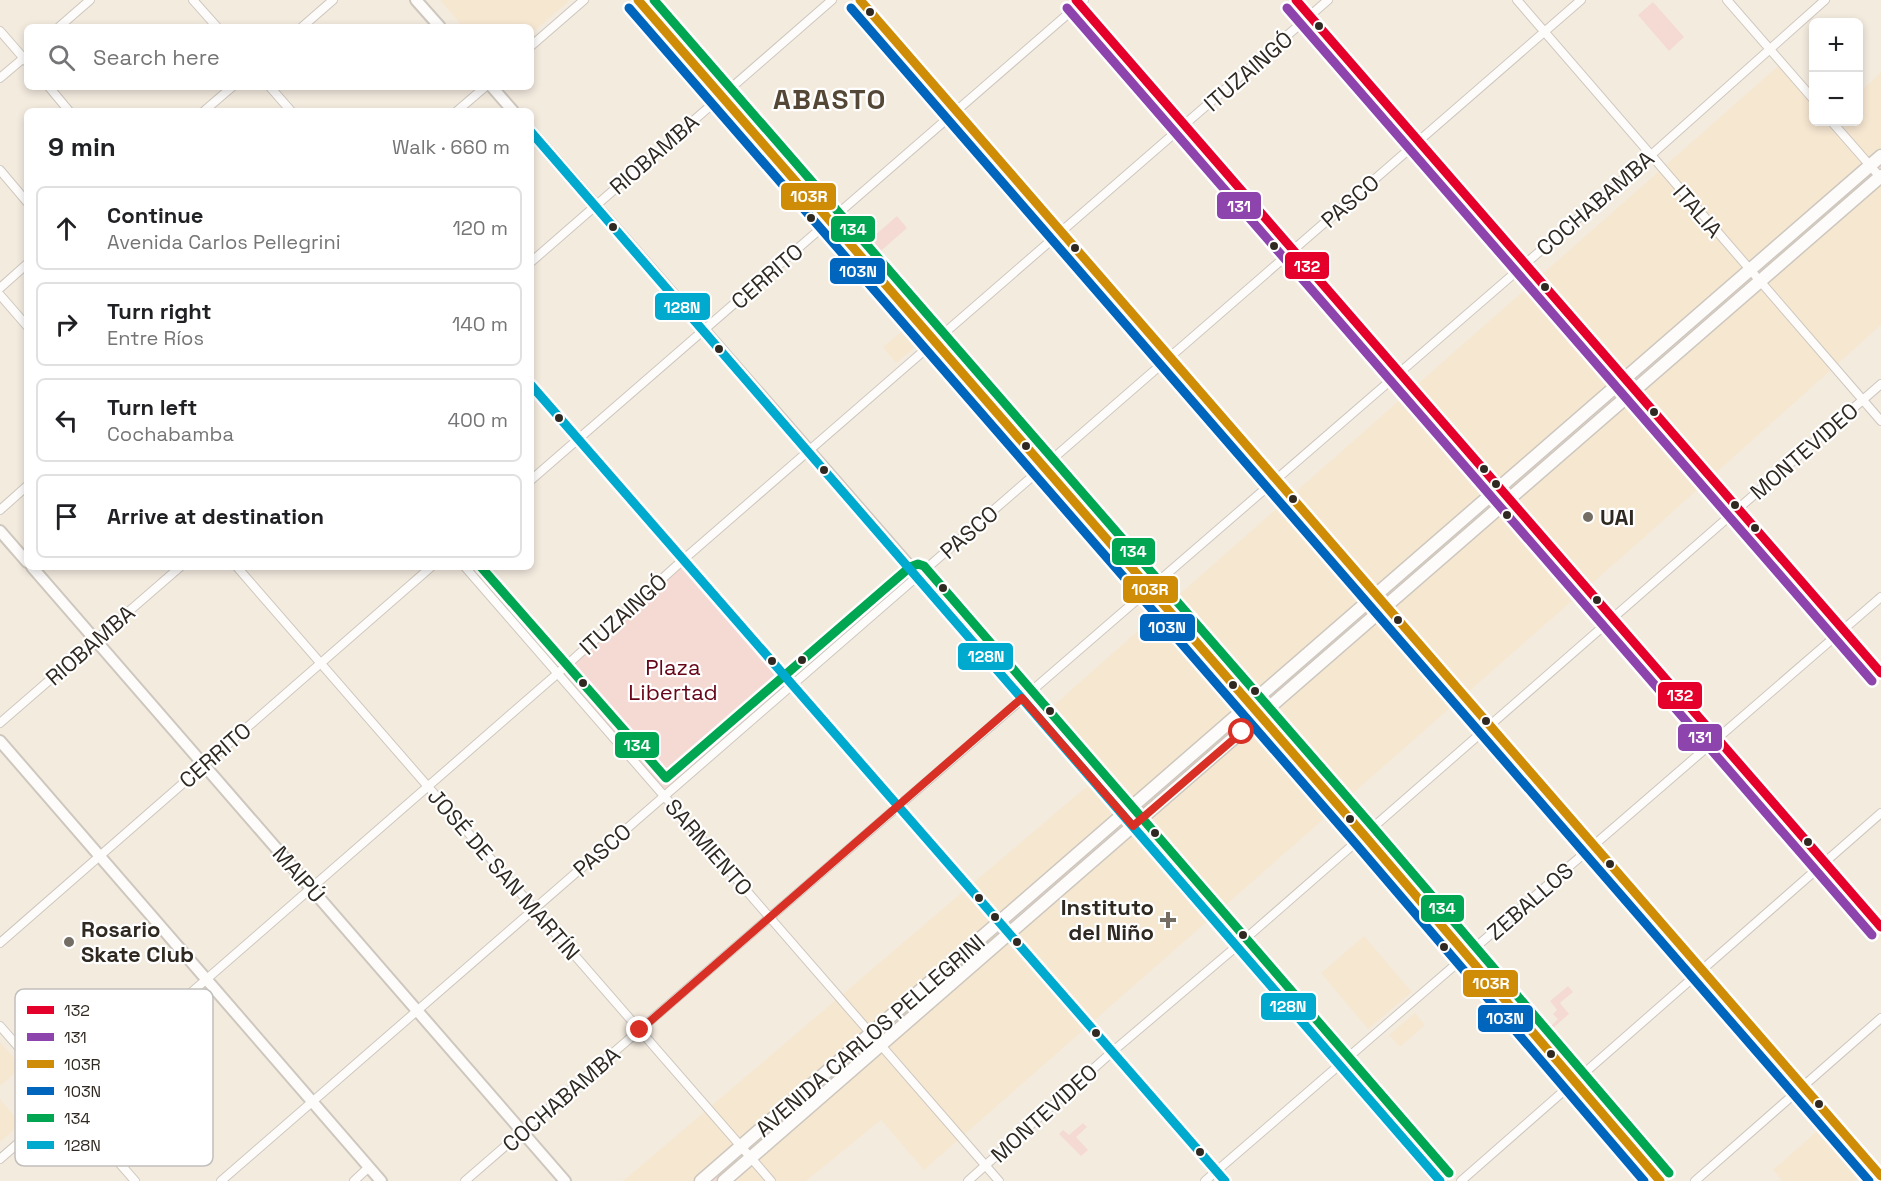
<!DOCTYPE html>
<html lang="en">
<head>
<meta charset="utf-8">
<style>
	body { margin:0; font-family:"Space Grotesk",sans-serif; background:#f6f6f6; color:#202124 }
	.controls { position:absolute; right:18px; top:18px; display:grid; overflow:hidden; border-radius:9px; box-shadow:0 3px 9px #0003 }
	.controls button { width:54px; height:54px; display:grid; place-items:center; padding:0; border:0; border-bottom:2px solid #e0e0e0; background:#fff; color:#202124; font:30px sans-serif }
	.stop { position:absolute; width:18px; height:18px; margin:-14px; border:4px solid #d93025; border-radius:50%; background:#fff }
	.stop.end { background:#d93025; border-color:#fff; box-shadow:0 2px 6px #0008 }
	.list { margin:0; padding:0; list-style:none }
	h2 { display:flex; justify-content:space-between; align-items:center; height:78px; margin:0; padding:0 24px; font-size:26px }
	h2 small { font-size:20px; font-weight:400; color:#757577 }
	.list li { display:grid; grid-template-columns:39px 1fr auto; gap:18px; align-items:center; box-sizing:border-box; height:84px; margin:0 12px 12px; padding:0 12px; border:2px solid #e0e0e0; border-radius:9px }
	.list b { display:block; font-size:22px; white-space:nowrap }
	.list p { margin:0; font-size:20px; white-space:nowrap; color:#757577 }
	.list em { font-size:20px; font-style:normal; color:#757577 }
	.icon { flex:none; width:33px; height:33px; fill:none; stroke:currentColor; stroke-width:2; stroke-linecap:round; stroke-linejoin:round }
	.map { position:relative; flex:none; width:1881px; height:1181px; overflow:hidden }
	.search { position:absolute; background:#fff; box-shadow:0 3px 9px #0003; left:24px; top:24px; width:510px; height:66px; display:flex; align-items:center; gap:15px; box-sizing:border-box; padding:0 21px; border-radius:9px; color:#757577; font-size:22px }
	.panel { position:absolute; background:#fff; box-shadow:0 3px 9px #0003; left:24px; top:108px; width:510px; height:462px; border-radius:9px }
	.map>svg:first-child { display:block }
</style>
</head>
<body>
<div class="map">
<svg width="1881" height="1181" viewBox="0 0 1881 1181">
	<rect width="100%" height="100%" fill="#f4ebdf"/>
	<g fill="#f6e7d1">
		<polygon points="440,0 568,0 569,1 531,34 531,27 463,27"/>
		<polygon points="1786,59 1813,104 1814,122 1826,123 1858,122 1859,93 1881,72 1881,325 1638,543 924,1170 881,1120 806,1181 623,1181 1100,775 1046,712"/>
		<polygon points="908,326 918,339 918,345 896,363 883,347"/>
		<polygon points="1364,936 1412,992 1368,1029 1321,973"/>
		<polygon points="1415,1013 1425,1025 1400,1047 1389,1035"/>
		<polygon points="0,1042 22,1067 0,1086"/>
		<polygon points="0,1099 21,1124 0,1142"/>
		<polygon points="1824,1125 1865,1172 1855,1181 1782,1181 1773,1170"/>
	</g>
	<g fill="#f5dad4">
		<polygon points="1653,2 1684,37 1669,51 1638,15"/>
		<polygon points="1881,156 1881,176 724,1181 701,1181"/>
		<polygon points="897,216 907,228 875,256 865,244"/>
		<polygon points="684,559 794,684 665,795 557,674"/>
		<polygon points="1568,986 1573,992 1560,1003 1569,1014 1553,1028 1551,1026 1558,1019 1553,1014 1557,1010 1550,1001"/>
		<polygon points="1083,1123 1087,1127 1076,1137 1088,1150 1081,1156 1059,1134 1063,1130 1069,1135"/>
	</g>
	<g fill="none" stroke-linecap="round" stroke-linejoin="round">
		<defs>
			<g id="street">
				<polyline points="193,0 217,27"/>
				<polyline points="860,0 1881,1176"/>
				<polyline points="1076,0 1881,927"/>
				<polyline points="1296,0 1881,673"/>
				<polyline points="1517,0 1881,421"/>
				<polyline points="1727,0 1814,100"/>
				<polyline points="59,27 90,0"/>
				<polyline points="302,27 333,0"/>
				<polyline points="0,31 27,62"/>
				<polyline points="531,46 584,0"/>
				<polyline points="0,78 26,56"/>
				<polyline points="49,87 69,111"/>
				<polyline points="270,87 291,111"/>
				<polyline points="204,111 232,87"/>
				<polyline points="457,111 485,87"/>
				<polyline points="1832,122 1881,178"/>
				<polyline points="0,170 27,202"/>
				<polyline points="531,262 832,0"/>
				<polyline points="0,288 27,264"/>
				<polyline points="0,295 27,326"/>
				<polyline points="531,385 1225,1181"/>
				<polyline points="531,480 1084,0"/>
				<polyline points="0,510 27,486"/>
				<polyline points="237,567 771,1181"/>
				<polyline points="465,567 999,1181"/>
				<polyline points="0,723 180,567"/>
				<polyline points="0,943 431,567"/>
				<polyline points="0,1026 135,1181"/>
				<polyline points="0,1159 557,674 684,559 1328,0"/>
				<polyline points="221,1181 1581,0"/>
				<polyline points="354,1181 369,1167"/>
				<polyline points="465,1181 1650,156 1825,0"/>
				<polyline points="968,1181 1112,1052 1237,946 1881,384"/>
				<polyline points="1205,1181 1881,597"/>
				<polyline points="1461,1181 1881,813"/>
				<polyline points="1695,1181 1881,1018"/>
			</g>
			<g id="secondary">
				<polyline points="416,0 440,27"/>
				<polyline points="638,0 1364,835 1660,1181"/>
				<polyline points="492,87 513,111"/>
				<polyline points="531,132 918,576 1440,1181"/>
				<polyline points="0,531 27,562"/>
				<polyline points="32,567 565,1181"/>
				<polyline points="0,741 381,1181"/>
			</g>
			<g id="primary">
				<polyline points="701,1181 1881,156"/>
				<polyline points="724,1181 1881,176"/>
			</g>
		</defs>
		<use href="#street" stroke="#cec7be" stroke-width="10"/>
		<use href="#secondary" stroke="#cec7be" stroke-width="14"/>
		<use href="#primary" stroke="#cec7be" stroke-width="15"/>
		<use href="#street" stroke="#fdfcfa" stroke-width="8"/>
		<use href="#secondary" stroke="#fdfcfa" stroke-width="10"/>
		<use href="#primary" stroke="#fdfcfa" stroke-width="12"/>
		<defs>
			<g id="bus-1">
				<polyline points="1076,0 1881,927"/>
				<polyline points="1296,0 1881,673"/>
			</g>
			<g id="bus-2">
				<polyline points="1067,8 1872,935"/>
				<polyline points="1287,8 1872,681"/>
			</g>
			<g id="bus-3">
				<polyline points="638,0 1364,835 1660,1181"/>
				<polyline points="860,0 1881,1176"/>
			</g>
			<g id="bus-4">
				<polyline points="629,8 1355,843 1644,1181"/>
				<polyline points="851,8 1869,1181"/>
			</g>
			<g id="bus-5">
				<polyline points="654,0 1373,827 1669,1173"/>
				<polyline points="481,567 666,778 910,567 918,564 924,566 1449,1173"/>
			</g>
			<g id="bus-6">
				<polyline points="531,132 1440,1181"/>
				<polyline points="531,385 1225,1181"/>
			</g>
		</defs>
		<use href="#bus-1" stroke="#fff" stroke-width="14"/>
		<use href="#bus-2" stroke="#fff" stroke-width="14"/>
		<use href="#bus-3" stroke="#fff" stroke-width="14"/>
		<use href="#bus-4" stroke="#fff" stroke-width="14"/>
		<use href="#bus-5" stroke="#fff" stroke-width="14"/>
		<use href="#bus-6" stroke="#fff" stroke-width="14"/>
		<use href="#bus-1" stroke="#e4002b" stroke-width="9"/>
		<use href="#bus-2" stroke="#8e44ad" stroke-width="9"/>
		<use href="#bus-3" stroke="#cf8d07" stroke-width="9"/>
		<use href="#bus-4" stroke="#0065bd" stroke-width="9"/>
		<use href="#bus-5" stroke="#00a651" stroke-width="9"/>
		<use href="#bus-6" stroke="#00a9ce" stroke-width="9"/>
	</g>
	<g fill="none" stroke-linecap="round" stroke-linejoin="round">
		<polyline stroke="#d93025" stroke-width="8" points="640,1030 1022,698 1133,826 1242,732"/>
	</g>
	<g fill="#2f2921" stroke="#fff" stroke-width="2">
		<circle cx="870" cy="12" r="5"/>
		<circle cx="1319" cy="26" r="5"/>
		<circle cx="811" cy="218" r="5"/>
		<circle cx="613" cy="227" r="5"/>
		<circle cx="1274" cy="246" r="5"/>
		<circle cx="1075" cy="248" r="5"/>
		<circle cx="1545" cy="287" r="5"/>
		<circle cx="719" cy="349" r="5"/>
		<circle cx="1654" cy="412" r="5"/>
		<circle cx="559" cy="418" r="5"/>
		<circle cx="1026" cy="446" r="5"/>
		<circle cx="1484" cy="469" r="5"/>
		<circle cx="824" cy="470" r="5"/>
		<circle cx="1496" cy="484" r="5"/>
		<circle cx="1293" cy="499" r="5"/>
		<circle cx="1735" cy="505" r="5"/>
		<circle cx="1507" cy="515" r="5"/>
		<circle cx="1755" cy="528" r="5"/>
		<circle cx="943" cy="588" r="5"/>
		<circle cx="1597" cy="600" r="5"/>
		<circle cx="1398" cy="620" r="5"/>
		<circle cx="802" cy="660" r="5"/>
		<circle cx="772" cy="661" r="5"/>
		<circle cx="583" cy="683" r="5"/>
		<circle cx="1233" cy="685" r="5"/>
		<circle cx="1255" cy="691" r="5"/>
		<circle cx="1050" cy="711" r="5"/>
		<circle cx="1486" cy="721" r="5"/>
		<circle cx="1350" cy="819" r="5"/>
		<circle cx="1155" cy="833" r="5"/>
		<circle cx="1808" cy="842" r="5"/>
		<circle cx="1610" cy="864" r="5"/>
		<circle cx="979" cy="898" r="5"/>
		<circle cx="995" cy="917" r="5"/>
		<circle cx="1243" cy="935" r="5"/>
		<circle cx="1017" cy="942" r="5"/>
		<circle cx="1444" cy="947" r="5"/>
		<circle cx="1096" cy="1033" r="5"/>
		<circle cx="1551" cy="1054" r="5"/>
		<circle cx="1819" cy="1104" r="5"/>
		<circle cx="1200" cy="1152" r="5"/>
	</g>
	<g fill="#746d64" stroke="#fff" stroke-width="2">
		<circle cx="1588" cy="517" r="6"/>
		<path d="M1165 911h6v6h6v6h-6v6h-6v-6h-6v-6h6z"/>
		<circle cx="69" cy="942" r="6"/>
	</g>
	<g text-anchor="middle" stroke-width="4.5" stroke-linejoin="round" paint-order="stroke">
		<g font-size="22" fill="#2f2921" stroke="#fff">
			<text transform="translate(1248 71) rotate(-41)" y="8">ITUZAINGÓ</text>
			<text transform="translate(654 154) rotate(-41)" y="8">RIOBAMBA</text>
			<text transform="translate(1350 201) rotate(-41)" y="8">PASCO</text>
			<text transform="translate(1595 203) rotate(-41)" y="8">COCHABAMBA</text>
			<text transform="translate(1698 211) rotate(49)" y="8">ITALIA</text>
			<text transform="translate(767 276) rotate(-41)" y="8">CERRITO</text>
			<text transform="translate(1804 451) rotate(-41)" y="8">MONTEVIDEO</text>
			<text transform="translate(969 532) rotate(-41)" y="8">PASCO</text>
			<text transform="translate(623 614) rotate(-42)" y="8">ITUZAINGÓ</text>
			<text transform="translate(90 645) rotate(-41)" y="8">RIOBAMBA</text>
			<text transform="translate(215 755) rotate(-41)" y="8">CERRITO</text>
			<text transform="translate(709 847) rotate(49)" y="8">SARMIENTO</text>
			<text transform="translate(602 850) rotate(-41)" y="8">PASCO</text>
			<text transform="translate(299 874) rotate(49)" y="8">MAIPÚ</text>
			<text transform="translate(504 874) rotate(49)" y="8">JOSÉ DE SAN MARTÍN</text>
			<text transform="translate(1530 901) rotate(-41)" y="8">ZEBALLOS</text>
			<text transform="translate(870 1035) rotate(-41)" y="8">AVENIDA CARLOS PELLEGRINI</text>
			<text transform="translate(561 1099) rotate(-41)" y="8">COCHABAMBA</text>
			<text transform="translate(1044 1113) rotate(-42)" y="8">MONTEVIDEO</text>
		</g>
		<g font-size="22" font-weight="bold" fill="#2f2921" stroke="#fff" text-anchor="start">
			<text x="1600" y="525">UAI</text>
			<text x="1154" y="915" text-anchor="end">Instituto<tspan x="1154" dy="25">del Niño</tspan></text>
			<text x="81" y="937">Rosario<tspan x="81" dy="25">Skate Club</tspan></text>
		</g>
		<g font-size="22" fill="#660517" stroke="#fff">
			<text x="673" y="675">Plaza<tspan x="673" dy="25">Libertad</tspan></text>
		</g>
		<g font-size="28" font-weight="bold" letter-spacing="1.5" fill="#544735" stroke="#fff">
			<text x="830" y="109">ABASTO</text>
		</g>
	</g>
	<rect x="15" y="989" width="198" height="177" rx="9" fill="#fff" stroke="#c1bfbc" stroke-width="1.5"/>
	<rect x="27" y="1006" width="27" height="8" fill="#e4002b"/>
	<rect x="27" y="1033" width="27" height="8" fill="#8e44ad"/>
	<rect x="27" y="1060" width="27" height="8" fill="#cf8d07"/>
	<rect x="27" y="1087" width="27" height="8" fill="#0065bd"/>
	<rect x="27" y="1114" width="27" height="8" fill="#00a651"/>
	<rect x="27" y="1141" width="27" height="8" fill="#00a9ce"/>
	<g font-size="16" fill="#2f2921">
		<text x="64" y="1016">132</text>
		<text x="64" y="1043">131</text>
		<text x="64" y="1070">103R</text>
		<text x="64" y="1097">103N</text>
		<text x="64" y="1124">134</text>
		<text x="64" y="1151">128N</text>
	</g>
	<g stroke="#fff" stroke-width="2">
		<rect x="780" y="182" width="57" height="29" rx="6" fill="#cf8d07"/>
		<rect x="1216" y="191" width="46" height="29" rx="6" fill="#8e44ad"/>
		<rect x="830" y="215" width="46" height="28" rx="6" fill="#00a651"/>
		<rect x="1284" y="251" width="46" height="29" rx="6" fill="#e4002b"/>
		<rect x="829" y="257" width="57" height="28" rx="6" fill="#0065bd"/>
		<rect x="654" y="292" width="57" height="29" rx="6" fill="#00a9ce"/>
		<rect x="1111" y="537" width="45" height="29" rx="6" fill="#00a651"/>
		<rect x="1122" y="575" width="57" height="29" rx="6" fill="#cf8d07"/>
		<rect x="1139" y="613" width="57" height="29" rx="6" fill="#0065bd"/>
		<rect x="957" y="642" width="57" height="29" rx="6" fill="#00a9ce"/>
		<rect x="1657" y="681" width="46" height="29" rx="6" fill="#e4002b"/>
		<rect x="1677" y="723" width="46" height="29" rx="6" fill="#8e44ad"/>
		<rect x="614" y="731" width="46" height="28" rx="6" fill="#00a651"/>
		<rect x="1420" y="894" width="45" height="29" rx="6" fill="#00a651"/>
		<rect x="1462" y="969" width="57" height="29" rx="6" fill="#cf8d07"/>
		<rect x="1260" y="992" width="57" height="29" rx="6" fill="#00a9ce"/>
		<rect x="1477" y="1004" width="57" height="29" rx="6" fill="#0065bd"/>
	</g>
	<g font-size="16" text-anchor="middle" font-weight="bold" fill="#fff">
		<text x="809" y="202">103R</text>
		<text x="1239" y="212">131</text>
		<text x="853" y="235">134</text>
		<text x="1307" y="272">132</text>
		<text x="858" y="277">103N</text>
		<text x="682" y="313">128N</text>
		<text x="1133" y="557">134</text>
		<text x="1150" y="595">103R</text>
		<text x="1167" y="633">103N</text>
		<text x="986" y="662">128N</text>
		<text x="1680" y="701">132</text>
		<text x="1700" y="743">131</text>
		<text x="637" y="751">134</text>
		<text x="1442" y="914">134</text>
		<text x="1491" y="989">103R</text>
		<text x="1288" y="1012">128N</text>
		<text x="1505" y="1024">103N</text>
	</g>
</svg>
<div class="controls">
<button>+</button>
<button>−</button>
</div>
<div class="stop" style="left:1242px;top:732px"></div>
<div class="stop end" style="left:640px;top:1030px"></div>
<div class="search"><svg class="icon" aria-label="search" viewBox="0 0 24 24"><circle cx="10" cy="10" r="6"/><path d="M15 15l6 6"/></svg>Search here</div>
<section class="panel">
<h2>9 min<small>Walk · 660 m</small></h2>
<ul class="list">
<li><svg class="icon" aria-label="ahead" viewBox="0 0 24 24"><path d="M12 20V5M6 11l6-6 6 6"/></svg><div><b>Continue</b><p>Avenida Carlos Pellegrini</p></div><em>120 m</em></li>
<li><svg class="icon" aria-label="right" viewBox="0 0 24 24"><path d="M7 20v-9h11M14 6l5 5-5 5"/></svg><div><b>Turn right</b><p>Entre Ríos</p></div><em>140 m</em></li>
<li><svg class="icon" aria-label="left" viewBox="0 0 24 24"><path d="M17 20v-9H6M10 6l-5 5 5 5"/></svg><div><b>Turn left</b><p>Cochabamba</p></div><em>400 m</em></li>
<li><svg class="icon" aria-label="arrive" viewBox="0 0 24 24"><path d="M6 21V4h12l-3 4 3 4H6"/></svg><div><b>Arrive at destination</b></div></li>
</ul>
</section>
</div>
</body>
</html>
